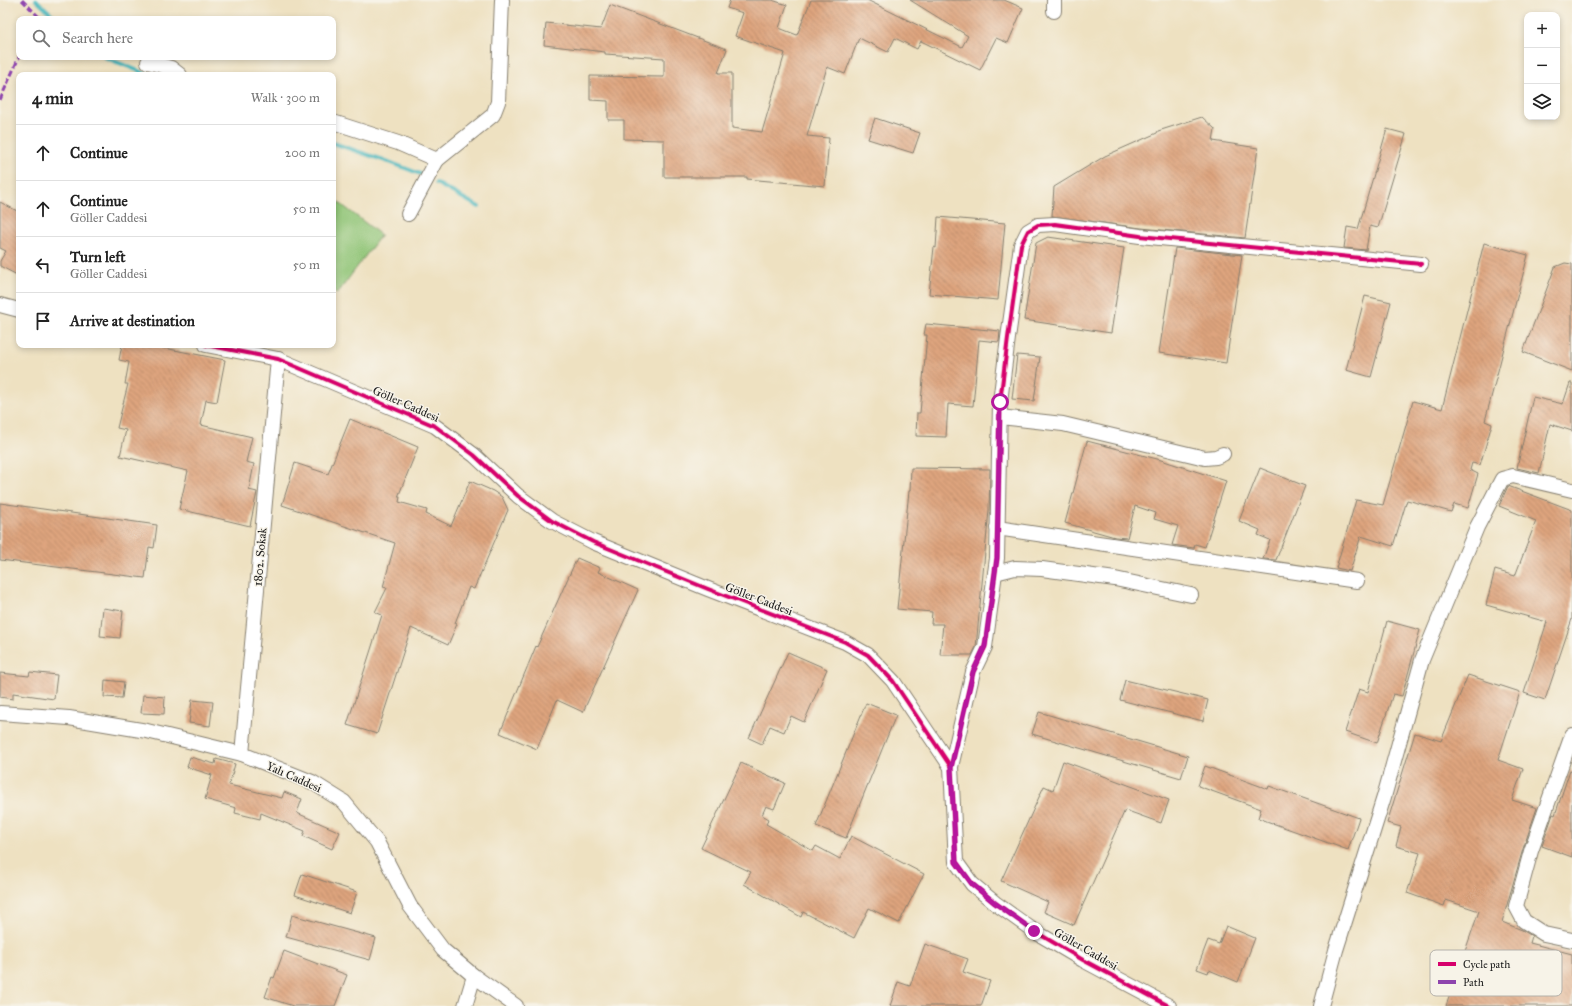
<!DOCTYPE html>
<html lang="en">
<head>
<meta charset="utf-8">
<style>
	body { margin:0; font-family:"IM FELL Great Primer",serif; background:#f2f2f2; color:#222 }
	.controls { position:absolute; right:12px; top:12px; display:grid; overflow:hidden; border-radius:8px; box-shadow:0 2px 6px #0003 }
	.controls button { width:36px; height:36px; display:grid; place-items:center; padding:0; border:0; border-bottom:1px solid #e0e0e0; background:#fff; color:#222; font:20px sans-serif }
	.stop { position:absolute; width:12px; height:12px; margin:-9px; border:3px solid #b5179e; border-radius:50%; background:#fff }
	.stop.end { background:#b5179e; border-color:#fff; box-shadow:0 1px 4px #0008 }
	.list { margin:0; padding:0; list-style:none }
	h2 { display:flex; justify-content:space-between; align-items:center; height:52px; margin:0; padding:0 16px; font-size:17px }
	h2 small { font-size:13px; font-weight:400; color:#767676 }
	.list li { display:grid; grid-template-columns:26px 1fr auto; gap:12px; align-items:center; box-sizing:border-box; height:56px; padding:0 16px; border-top:1px solid #e0e0e0 }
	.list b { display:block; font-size:15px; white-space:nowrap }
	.list p { margin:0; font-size:13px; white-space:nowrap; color:#767676 }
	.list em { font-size:13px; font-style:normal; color:#767676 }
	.icon { flex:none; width:22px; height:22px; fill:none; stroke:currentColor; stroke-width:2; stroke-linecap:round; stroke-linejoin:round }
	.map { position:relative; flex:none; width:1572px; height:1006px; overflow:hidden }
	.search { position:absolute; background:#fff; box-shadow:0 2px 6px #0003; left:16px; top:16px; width:320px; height:44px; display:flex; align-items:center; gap:10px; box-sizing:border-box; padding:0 14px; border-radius:8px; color:#767676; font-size:15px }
	.panel { position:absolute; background:#fff; box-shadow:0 2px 6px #0003; left:16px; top:72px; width:320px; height:276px; border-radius:8px }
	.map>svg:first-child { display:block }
</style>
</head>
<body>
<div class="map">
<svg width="1572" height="1006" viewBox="0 0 1572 1006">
	<defs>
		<pattern id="building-back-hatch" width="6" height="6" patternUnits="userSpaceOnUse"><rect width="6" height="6" fill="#dea47e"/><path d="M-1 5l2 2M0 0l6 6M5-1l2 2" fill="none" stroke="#b38566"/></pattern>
	</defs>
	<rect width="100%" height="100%" fill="#f7f3e8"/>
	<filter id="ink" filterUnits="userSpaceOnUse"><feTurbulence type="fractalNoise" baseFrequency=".025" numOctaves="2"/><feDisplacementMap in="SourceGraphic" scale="8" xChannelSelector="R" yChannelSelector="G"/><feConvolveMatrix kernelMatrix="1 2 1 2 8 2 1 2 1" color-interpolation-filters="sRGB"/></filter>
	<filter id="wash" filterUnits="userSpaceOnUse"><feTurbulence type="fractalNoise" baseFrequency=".012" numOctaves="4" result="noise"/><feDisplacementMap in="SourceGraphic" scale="16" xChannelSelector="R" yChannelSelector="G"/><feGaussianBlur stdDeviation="0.9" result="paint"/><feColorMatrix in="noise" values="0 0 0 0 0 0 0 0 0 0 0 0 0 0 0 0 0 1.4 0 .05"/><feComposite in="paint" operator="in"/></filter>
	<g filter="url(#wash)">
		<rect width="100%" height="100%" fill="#eee1c1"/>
		<polygon fill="#8fc476" stroke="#567049" points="333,198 381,235 337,294 333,291"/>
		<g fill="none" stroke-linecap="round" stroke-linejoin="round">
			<g stroke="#47b7be" stroke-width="4">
				<polyline points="36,0 57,19"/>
				<polyline points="104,57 149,75"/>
				<polyline points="333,143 389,162 423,175"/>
				<polyline points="436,183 479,207"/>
			</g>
		</g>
		<g id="blocks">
			<g fill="url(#building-back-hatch)">
				<polygon points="730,0 772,0 787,5 779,28 797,35 811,0 867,0 962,47 968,36 910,0 1004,0 1023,8 1008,43 996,38 980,70 921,41 917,49 895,38 888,52 859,38 845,74 827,67 807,136 829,138 825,186 747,179 747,177 664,177 664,140 624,139 624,120 608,120 608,101 590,100 590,76 664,77 664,58 605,54 605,52 544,45 546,23 601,29 610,5 727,49 718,73 732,73 732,128 762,132 785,53 735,36 743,13 727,8"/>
				<polygon points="1202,117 1215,129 1213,141 1258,148 1245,238 1141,228 1052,216 1054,187 1105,156 1157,133 1158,131"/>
				<polygon points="875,118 920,133 913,153 868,139"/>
				<polygon points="1387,129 1406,134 1378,228 1370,226 1366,250 1344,248 1347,227 1358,229"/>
				<polygon points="0,202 19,212 19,276 0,266 0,261 6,251 0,248"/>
				<polygon points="938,217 1005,223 998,300 929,294 934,247 936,248"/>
				<polygon points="1048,237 1124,248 1111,333 1024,320 1036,243"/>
				<polygon points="1484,243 1528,255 1485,421 1492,424 1480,465 1472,463 1470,470 1478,474 1468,508 1454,504 1451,512 1407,500 1393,546 1361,536 1350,571 1336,568 1356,500 1383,505 1413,401 1442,409"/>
				<polygon points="1175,248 1242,255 1226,363 1159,353"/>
				<polygon points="1565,263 1572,264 1572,371 1523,352 1555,267"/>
				<polygon points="1365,296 1391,302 1371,377 1346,370"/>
				<polygon points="926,324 1000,331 999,342 979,340 973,406 948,404 946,437 916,436 917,413 920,413 927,335 924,335"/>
				<polygon points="122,345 149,345 225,360 217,402 206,400 201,425 252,437 246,462 254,464 249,490 257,492 250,526 179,509 188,471 120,456 126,430 117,428 128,384 125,384 129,362 119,360"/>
				<polygon points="1017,355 1040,357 1034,401 1012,399"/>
				<polygon points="1570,383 1572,383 1572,431 1550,424 1539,473 1517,468 1533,397 1563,404"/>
				<polygon points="350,419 418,447 398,497 400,497 399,502 427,510 426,514 451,526 470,481 493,491 502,497 508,510 474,589 469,587 455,623 457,624 448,645 411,628 377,734 347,725 382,615 375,612 387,588 383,587 395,543 282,505 295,463 328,474"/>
				<polygon points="1087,441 1161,460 1226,481 1205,547 1195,544 1194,548 1172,545 1178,526 1154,519 1156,513 1135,506 1127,538 1115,537 1065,523"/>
				<polygon points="911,468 990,469 989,510 976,647 972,655 940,655 943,624 931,624 932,612 897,609 909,491 910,491"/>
				<polygon points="1260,468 1305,486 1276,560 1263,559 1270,540 1258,535 1260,530 1239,521"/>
				<polygon points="1508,486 1572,510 1572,619 1545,700 1524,693 1547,622 1486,605 1495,570 1515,576 1536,521 1499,506"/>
				<polygon points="0,503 157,525 154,548 149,547 145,578 0,560"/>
				<polygon points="577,558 600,568 598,572 638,590 583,712 557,700 537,749 500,733 536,646 537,647"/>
				<polygon points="103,608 123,611 120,638 100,636"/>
				<polygon points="1387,621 1420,630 1402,696 1393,694 1377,743 1345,732 1359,689 1368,692"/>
				<polygon points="788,652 827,669 804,722 791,716 784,732 770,726 762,744 749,738"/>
				<polygon points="30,672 57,675 54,699 13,693 13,699 0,697 0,673 29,676"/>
				<polygon points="1468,675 1520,692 1498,760 1523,769 1512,800 1537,808 1523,849 1502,922 1522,930 1532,936 1530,943 1572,954 1572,1006 1446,1006 1479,911 1446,900 1444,906 1407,893 1420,853 1396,846 1401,827 1387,823 1415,733 1441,741"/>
				<polygon points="105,680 124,682 122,698 104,697"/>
				<polygon points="1125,680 1208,700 1203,721 1120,700"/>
				<polygon points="143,695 165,697 164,714 141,713"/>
				<polygon points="192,700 213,702 210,726 189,723"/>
				<polygon points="866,703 896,715 846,838 816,826"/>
				<polygon points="1039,712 1188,756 1181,778 1032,734"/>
				<polygon points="190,757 215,764 216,759 235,764 229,785 282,798 284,792 302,799 297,813 340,832 332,849 303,836 305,831 261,813 260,819 235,813 236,808 205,799 212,775 187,767"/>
				<polygon points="1063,761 1169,800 1161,823 1125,810 1074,925 1044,912 1048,902 1001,881 1044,786 1053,790"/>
				<polygon points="741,763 785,783 774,809 766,806 762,815 769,819 766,824 813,851 816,846 840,859 851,836 924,874 899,923 869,908 854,938 803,912 801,917 744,884 751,872 701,848"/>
				<polygon points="1205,766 1268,789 1269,786 1359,818 1348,850 1258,818 1261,809 1198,786"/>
				<polygon points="1570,770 1572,771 1572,857 1542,846 1553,814 1555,815"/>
				<polygon points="302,874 357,892 350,913 295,895"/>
				<polygon points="292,915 376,938 370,960 286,937"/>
				<polygon points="1226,926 1255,938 1238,982 1209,970 1208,973 1197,969 1208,940 1219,944"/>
				<polygon points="925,944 968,959 963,972 990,981 981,1006 890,1006 898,982 910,986"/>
				<polygon points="284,951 347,975 335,1006 293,1006 265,997 272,977 274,978"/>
			</g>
		</g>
	</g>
	<g filter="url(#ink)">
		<use href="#blocks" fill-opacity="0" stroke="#857e6e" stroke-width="1"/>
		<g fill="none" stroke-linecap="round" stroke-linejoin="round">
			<defs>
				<g id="minor">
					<polyline points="1054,0 1054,11"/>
					<polyline points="148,62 171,68 180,75"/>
					<polyline points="333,122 398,143 437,160 493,115 498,102 502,0"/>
					<polyline points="408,214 437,160"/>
					<polyline points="0,305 19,310"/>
					<polyline points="206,345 278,359 435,426 474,455 518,496 552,521 593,542 708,589 845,642 868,655 893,681 951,767 956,862 972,884 995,903 1034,931 1083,960 1169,1006"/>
					<polyline points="1000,417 1063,424 1205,458 1216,457 1223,454"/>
					<polyline points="997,528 1357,581"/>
					<polyline points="995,573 1015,568 1042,569 1115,579 1191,595"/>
					<polyline points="0,713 69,718 147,731 242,754 312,782 344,802 377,842 410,906 443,950 474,976 516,1006"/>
					<polyline points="1572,735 1531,851 1516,906 1524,921 1544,934 1572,940"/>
					<polyline points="242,754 278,359"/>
					<polyline points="951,767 973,672 985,647 997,558 1000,402 1008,338 1021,245 1028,231 1038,225 1055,224 1140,236 1421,264"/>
					<polyline points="465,1006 474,976"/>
					<polyline points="1321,1006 1336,950 1384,797 1422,660 1477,527 1502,479 1513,476 1572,490"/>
				</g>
			</defs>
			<use href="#minor" stroke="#857e6e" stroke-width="16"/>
			<use href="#minor" stroke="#fff" stroke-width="14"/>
			<g stroke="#8e44ad" stroke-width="3" stroke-dasharray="6 3" stroke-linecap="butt">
				<polyline points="22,0 38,16 36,19"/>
				<polyline points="0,100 19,57"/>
			</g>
			<defs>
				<g id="cycleway">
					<polyline points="206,345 278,359 435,426 474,455 518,496 552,521 593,542 708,589 845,642 868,655 893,681 951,767 956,862 972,884 995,903 1034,931 1083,960 1169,1006"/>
					<polyline points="951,767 973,672 985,647 997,558 1000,402 1008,338 1021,245 1028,231 1038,225 1055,224 1140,236 1421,264"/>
				</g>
			</defs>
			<use href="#cycleway" stroke="#f7f3e8" stroke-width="6"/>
			<use href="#cycleway" stroke="#d6006c" stroke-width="4"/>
		</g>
	</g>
	<g fill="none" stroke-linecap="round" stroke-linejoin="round" filter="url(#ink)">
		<polyline stroke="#b5179e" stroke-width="5" points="1000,402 997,558 985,646 973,672 951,768 956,862 972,884 995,903 1034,931"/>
	</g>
	<g text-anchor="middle" stroke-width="3" stroke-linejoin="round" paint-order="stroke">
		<g font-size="12" fill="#1c1c1c" stroke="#f7f3e8">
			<text transform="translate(406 404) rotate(24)" y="4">Göller Caddesi</text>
			<text transform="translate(260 557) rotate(-85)" y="4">1802. Sokak</text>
			<text transform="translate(759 599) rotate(21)" y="4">Göller Caddesi</text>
			<text transform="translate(294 777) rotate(24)" y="4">Yalı Caddesi</text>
			<text transform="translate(1086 949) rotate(30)" y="4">Göller Caddesi</text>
		</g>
	</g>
	<rect x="1430" y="950" width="132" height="46" rx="6" fill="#f7f3e8" stroke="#b5b2ab" stroke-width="1"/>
	<rect x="1438" y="962" width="18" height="4" fill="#d6006c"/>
	<rect x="1438" y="980" width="18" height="4" fill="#8e44ad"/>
	<g font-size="11" fill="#1c1c1c">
		<text x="1463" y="968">Cycle path</text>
		<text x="1463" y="986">Path</text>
	</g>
</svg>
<div class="controls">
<button>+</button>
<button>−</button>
<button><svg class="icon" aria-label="layers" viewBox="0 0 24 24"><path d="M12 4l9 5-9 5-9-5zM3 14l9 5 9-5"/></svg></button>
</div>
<div class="stop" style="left:1000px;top:402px"></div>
<div class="stop end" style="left:1034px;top:931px"></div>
<div class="search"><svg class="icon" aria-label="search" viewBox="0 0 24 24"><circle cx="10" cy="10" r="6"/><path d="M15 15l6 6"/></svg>Search here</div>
<section class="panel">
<h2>4 min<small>Walk · 300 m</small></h2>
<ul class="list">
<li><svg class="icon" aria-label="ahead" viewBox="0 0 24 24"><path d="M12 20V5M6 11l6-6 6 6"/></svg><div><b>Continue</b></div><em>200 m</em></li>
<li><svg class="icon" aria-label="ahead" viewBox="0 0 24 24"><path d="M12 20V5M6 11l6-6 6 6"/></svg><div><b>Continue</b><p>Göller Caddesi</p></div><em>50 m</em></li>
<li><svg class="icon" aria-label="left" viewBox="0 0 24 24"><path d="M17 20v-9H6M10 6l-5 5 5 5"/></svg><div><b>Turn left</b><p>Göller Caddesi</p></div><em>50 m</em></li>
<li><svg class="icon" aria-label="arrive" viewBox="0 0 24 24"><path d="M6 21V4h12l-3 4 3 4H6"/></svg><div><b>Arrive at destination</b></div></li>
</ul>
</section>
</div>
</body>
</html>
